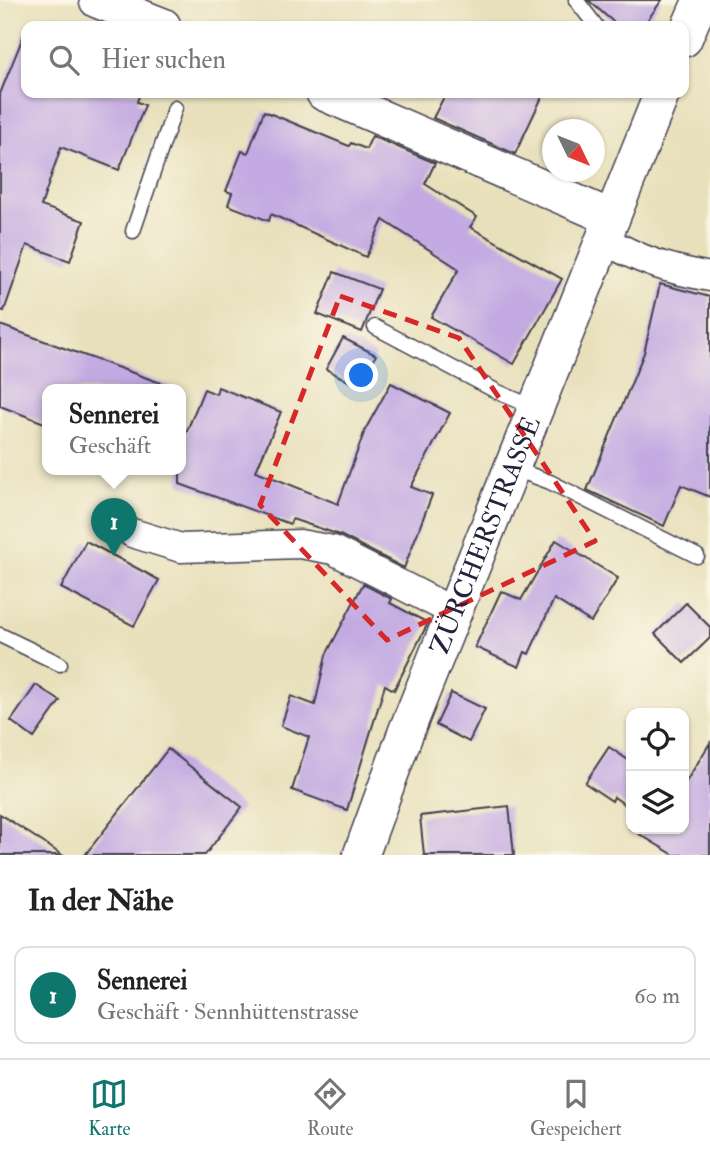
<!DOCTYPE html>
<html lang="de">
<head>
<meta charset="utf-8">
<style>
	body { margin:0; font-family:"IM FELL Double Pica",serif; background:#f6f6f6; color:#222 }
	.controls { position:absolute; right:21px; bottom:21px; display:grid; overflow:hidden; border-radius:14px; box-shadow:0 2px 5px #0004 }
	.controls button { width:63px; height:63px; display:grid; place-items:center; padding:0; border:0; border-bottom:2px solid #e0e0e0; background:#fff; color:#222; font:35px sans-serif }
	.compass { position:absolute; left:542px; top:119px; width:63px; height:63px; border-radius:50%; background:#fff; box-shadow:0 2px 5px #0004; rotate:133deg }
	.you { position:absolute; left:362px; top:376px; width:24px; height:24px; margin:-18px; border:5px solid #fff; border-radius:50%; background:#1a73e8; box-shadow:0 0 0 10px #1a73e833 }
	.badge { display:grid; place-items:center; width:46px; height:46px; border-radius:50%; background:#0f766e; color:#fff; font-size:23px; font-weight:700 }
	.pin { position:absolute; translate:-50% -58px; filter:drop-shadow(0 2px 4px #0008) }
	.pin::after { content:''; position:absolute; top:37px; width:24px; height:21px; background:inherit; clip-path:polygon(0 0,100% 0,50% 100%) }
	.popup { position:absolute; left:42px; top:384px; width:144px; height:91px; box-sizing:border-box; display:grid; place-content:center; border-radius:14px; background:#fff; filter:drop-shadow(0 2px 5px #0005); font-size:23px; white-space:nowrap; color:#767676 }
	.popup b { font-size:26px; color:#222 }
	.popup::after { content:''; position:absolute; left:50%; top:100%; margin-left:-14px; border:14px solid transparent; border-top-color:#fff }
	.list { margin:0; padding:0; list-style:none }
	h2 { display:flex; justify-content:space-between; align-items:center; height:91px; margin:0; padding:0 28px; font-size:30px }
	h2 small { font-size:23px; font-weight:400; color:#767676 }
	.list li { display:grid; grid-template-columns:46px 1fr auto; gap:21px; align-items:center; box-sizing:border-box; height:98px; margin:0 14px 14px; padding:0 14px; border:2px solid #e0e0e0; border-radius:14px }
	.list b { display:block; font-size:26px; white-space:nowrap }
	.list p { margin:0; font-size:23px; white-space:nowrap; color:#767676 }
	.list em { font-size:23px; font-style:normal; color:#767676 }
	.icon { flex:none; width:38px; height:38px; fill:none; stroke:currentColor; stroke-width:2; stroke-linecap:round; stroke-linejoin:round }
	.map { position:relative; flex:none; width:710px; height:855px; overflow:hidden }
	.search { position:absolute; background:#fff; box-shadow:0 2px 5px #0004; left:21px; right:21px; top:21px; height:77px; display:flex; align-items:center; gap:18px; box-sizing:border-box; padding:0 24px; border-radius:14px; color:#767676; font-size:26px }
	.sheet { height:203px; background:#fff }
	nav { display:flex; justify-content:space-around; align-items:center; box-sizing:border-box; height:98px; border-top:2px solid #e0e0e0; background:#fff; font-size:19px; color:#767676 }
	nav a { display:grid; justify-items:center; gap:4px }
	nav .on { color:#0f766e }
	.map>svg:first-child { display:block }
</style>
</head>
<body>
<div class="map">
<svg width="710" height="855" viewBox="0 0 710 855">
	<rect width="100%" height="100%" fill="#fcf5e5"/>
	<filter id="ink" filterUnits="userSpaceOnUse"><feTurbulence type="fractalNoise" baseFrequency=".0143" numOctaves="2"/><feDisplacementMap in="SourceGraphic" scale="14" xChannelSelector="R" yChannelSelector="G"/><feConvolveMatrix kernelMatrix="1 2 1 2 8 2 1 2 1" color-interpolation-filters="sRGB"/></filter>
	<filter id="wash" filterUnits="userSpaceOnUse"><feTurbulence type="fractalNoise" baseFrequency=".00686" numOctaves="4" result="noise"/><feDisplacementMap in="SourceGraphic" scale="28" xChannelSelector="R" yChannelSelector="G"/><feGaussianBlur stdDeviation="1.57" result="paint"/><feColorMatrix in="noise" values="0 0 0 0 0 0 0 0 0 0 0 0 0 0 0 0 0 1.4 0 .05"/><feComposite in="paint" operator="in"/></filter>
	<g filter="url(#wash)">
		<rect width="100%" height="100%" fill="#e8e0bb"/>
		<g id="blocks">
			<g fill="#c3aae2">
				<polygon points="588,0 662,0 643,26 618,26"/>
				<polygon points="25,32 26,93 140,93 137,102 145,105 119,170 61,147 41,206 84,221 70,261 27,245 4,311 0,310 0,94"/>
				<polygon points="446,93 544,93 515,154 433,118"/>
				<polygon points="264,111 349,146 351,143 366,149 372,136 435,163 425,184 477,217 470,227 562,279 514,364 431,317 459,269 383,220 366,257 271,214 269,221 228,205 232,193 226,191 242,151 248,153"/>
				<polygon points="334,272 379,289 362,332 317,314"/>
				<polygon points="660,284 710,297 710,497 681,485 664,526 587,490 644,353"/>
				<polygon points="0,325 169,386 168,390 47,390 47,424 0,406"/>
				<polygon points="343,338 376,355 359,387 326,369"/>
				<polygon points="391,383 450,413 411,487 432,495 404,568 340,535 292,519 290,524 180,484 180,448 204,389 216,394 218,387 281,412 256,471 338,504 365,430"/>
				<polygon points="556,540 618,578 591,622 554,599 529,654 525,652 519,667 475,647 501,591 521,600"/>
				<polygon points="86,541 159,580 134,626 61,588"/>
				<polygon points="363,584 392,599 390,603 428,623 394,690 385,685 347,810 292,790 309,737 281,726 291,696 315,705 326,655"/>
				<polygon points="686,603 710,627 710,638 684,663 655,634"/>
				<polygon points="36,685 60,701 34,738 11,721"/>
				<polygon points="451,693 485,709 469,742 436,725"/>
				<polygon points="710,743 710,855 674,855 631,829 684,829 684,785"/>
				<polygon points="609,747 631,762 631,809 614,797 612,801 585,783"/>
				<polygon points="168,749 242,807 205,855 85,855"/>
				<polygon points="509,806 514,855 424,855 420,816"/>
				<polygon points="0,814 62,855 0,855"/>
			</g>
		</g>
	</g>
	<g filter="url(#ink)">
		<use href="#blocks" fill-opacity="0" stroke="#403e4e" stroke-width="2"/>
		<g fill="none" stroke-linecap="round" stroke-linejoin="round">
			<defs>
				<g id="service">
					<polyline points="576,0 596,26"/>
					<polyline points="133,231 175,108"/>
					<polyline points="375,327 498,392 535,408"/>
					<polyline points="512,468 550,482 697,556"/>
					<polyline points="0,635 60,664"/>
				</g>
				<g id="minor">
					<path d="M603,239C641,261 667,269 710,277"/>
					<polyline points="132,533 181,548 300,544 333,550 454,612"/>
				</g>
				<g id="tertiary">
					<polyline points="97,0 163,26"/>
					<polyline points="684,39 701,0"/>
					<polyline points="324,93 612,218"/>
					<path id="s1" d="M361,855L406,732L662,93"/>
				</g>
			</defs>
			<use href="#service" stroke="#403e4e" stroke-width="17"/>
			<use href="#minor" stroke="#403e4e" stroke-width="31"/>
			<use href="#tertiary" stroke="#403e4e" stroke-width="38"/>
			<use href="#service" stroke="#fff" stroke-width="14"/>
			<use href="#minor" stroke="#fff" stroke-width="28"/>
			<use href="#tertiary" stroke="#fff" stroke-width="35"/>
		</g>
	</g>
	<path fill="none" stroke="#d62828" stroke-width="5" stroke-dasharray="14 9" stroke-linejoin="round" d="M340,296L459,338L595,541L387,640L260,505Z"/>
	<g text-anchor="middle" stroke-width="5" stroke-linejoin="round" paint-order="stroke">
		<g font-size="26" fill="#22223b" stroke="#fcf5e5">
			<text dy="9" stroke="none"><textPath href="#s1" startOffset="343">ZÜRCHERSTRASSE</textPath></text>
		</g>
	</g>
</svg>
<div class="controls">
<button><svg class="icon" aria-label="locate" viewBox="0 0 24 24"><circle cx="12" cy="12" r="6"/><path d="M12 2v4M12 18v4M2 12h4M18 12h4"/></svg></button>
<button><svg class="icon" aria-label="layers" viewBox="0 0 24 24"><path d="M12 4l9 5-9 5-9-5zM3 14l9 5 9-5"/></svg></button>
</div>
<svg class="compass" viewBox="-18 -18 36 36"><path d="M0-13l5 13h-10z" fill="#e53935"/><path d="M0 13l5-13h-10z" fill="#767676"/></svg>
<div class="you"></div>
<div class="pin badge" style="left:114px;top:556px">1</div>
<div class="popup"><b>Sennerei</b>Geschäft</div>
<div class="search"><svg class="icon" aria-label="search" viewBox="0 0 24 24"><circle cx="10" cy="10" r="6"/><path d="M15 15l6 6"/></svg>Hier suchen</div>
</div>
<section class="sheet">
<h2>In der Nähe<small></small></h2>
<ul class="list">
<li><span class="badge">1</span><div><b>Sennerei</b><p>Geschäft · Sennhüttenstrasse</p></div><em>60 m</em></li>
</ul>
</section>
<nav>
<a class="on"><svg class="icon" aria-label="map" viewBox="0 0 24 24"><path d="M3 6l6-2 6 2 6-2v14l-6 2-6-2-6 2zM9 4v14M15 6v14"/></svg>Karte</a>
<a><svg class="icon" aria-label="directions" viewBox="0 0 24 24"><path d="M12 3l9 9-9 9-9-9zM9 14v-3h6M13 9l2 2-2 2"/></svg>Route</a>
<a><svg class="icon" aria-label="saved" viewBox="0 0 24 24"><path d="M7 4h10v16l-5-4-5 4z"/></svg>Gespeichert</a>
</nav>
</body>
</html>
